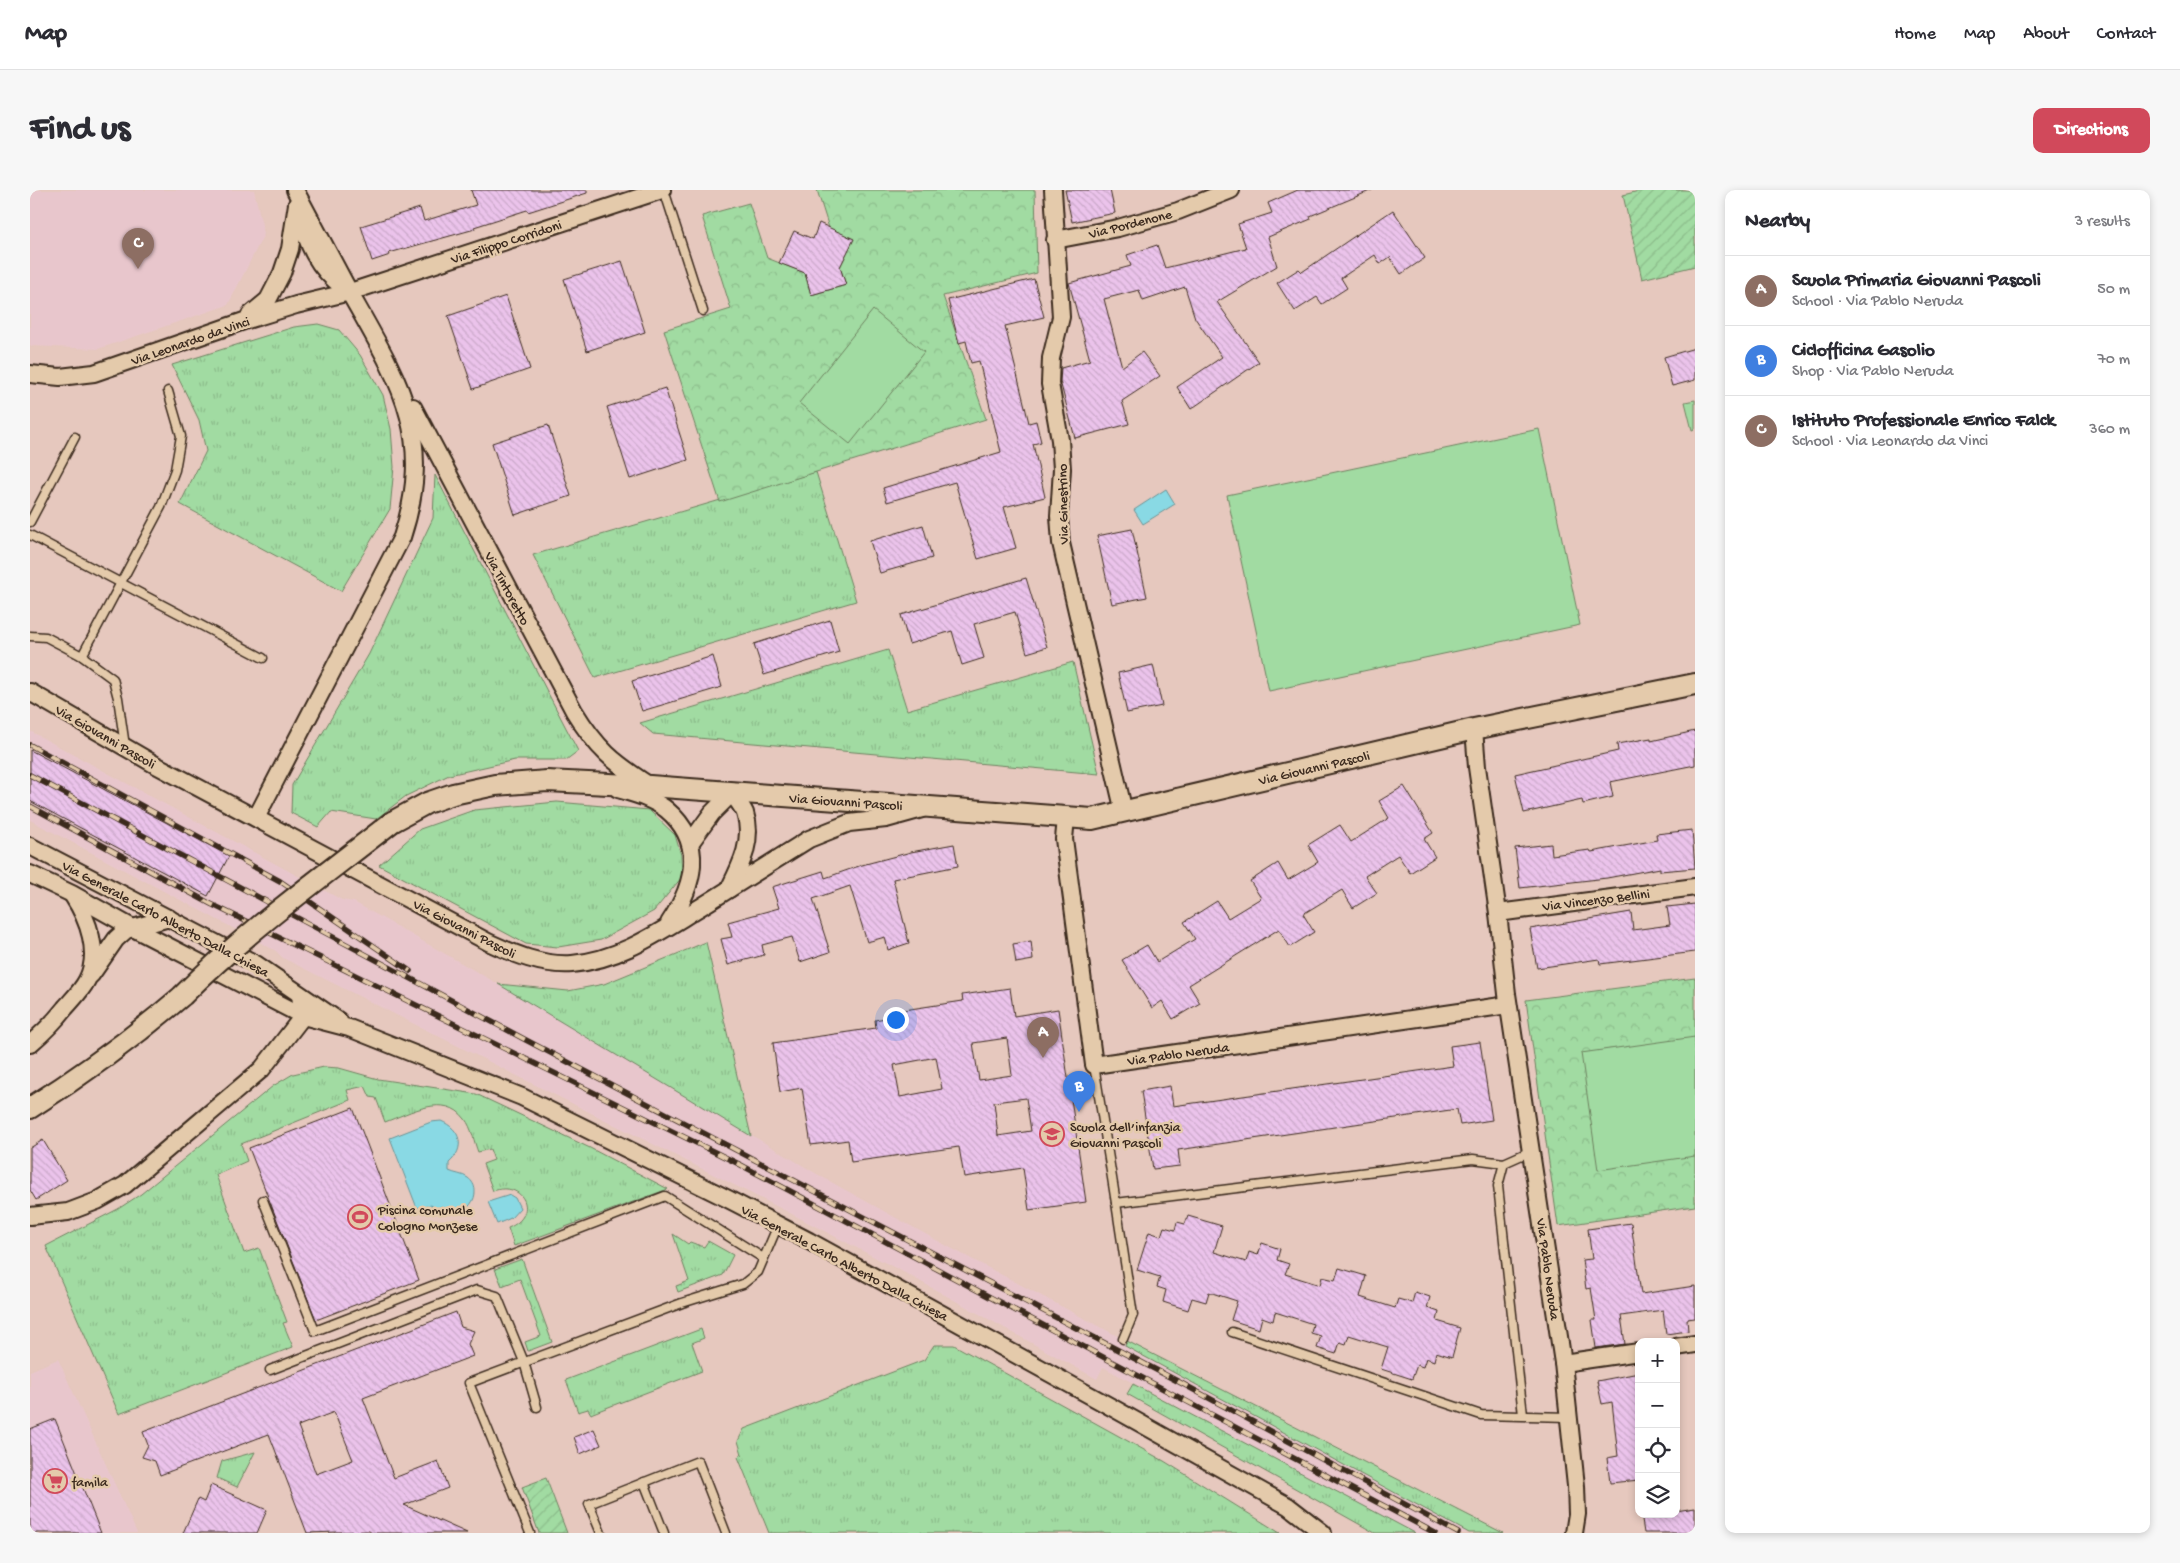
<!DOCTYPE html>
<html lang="en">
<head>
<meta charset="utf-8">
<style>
	body { margin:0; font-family:"Gochi Hand",sans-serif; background:#f7f7f7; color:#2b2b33 }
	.controls { position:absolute; right:15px; bottom:15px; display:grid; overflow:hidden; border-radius:10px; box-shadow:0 2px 8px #0003 }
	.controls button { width:45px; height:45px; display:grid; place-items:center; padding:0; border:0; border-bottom:1px solid #e1e1e2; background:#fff; color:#2b2b33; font:25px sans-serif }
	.you { position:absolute; left:865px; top:829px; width:18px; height:18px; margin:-12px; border:4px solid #fff; border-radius:50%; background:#1a73e8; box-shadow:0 0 0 8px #1a73e833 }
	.badge { display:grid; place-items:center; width:32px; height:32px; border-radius:50%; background:#d1495b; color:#fff; font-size:16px; font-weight:700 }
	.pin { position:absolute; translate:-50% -41px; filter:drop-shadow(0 1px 2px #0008) }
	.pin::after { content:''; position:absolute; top:26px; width:18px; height:15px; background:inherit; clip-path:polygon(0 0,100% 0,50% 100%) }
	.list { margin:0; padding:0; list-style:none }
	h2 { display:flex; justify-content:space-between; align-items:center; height:65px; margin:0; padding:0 20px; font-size:21px }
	h2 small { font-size:16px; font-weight:400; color:#7c7c81 }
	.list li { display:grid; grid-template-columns:32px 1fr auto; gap:15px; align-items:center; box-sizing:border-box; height:70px; padding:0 20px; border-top:1px solid #e1e1e2 }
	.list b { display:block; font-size:19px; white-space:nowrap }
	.list p { margin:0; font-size:16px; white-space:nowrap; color:#7c7c81 }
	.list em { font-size:16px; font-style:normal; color:#7c7c81 }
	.icon { flex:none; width:28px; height:28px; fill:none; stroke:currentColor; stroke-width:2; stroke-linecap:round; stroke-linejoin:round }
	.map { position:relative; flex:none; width:1665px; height:1343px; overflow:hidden; border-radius:10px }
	header { display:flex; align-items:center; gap:30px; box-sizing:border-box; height:70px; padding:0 25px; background:#fff; border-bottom:1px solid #e1e1e2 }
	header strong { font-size:24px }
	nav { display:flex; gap:28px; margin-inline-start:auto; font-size:18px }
	.intro { display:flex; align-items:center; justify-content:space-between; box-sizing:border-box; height:120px; padding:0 30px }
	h1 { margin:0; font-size:35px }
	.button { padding:12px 22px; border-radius:10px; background:#d1495b; color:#fff; font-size:18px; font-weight:700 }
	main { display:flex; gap:30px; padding:0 30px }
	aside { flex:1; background:#fff; border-radius:10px; box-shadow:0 2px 8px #0003 }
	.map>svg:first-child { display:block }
</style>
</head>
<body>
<header>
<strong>Map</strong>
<nav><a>Home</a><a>Map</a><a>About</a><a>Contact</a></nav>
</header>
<div class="intro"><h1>Find us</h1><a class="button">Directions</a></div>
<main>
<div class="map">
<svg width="1665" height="1343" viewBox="0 0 1665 1343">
	<defs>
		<pattern id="grass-tufts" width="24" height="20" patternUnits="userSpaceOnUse" patternTransform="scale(1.25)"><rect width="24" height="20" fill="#a1dba2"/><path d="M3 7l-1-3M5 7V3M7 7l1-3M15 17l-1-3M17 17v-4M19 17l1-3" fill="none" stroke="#8cbc8b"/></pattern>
		<pattern id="park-crowns" width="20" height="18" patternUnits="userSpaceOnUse" patternTransform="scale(1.25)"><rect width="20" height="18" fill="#a1dba2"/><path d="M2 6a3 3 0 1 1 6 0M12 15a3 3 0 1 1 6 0" fill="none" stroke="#8cbc8b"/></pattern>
		<pattern id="garden-furrows" width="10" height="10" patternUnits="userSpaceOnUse" patternTransform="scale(1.25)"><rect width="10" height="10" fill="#a1dba2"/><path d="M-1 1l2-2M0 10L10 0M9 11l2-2" fill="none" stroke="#8cbc8b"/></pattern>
		<pattern id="building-back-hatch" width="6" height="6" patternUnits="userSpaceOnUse" patternTransform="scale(1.25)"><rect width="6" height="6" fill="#ebc3eb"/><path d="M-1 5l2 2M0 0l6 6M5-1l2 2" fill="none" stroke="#caa8c9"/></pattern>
	</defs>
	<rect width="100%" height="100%" fill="#e6c8be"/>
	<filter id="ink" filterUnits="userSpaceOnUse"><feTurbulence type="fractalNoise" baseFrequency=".02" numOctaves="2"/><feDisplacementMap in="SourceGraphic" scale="10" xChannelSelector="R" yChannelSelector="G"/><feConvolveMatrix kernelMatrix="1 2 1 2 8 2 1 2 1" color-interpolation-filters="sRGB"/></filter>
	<g filter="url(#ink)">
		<g fill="#e8c6cc">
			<polygon points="0,0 224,0 234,44 198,115 68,159 0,156"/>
			<polygon points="0,541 312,710 324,712 468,794 792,987 919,1057 1097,1151 1095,1156 1439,1343 1385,1343 1073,1177 1067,1189 875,1083 756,1021 253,768 246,761 0,630"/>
			<polygon points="28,1169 107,1343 0,1343 0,1181"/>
		</g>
		<g fill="url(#grass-tufts)" stroke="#6e8260">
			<polygon points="288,134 309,140 330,165 353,205 361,239 364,277 360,319 311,401 150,314 176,261 169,230 142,175 264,137"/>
			<polygon points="786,282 826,411 565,488 503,365"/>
			<polygon points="405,285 548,561 536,570 485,570 419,585 376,606 346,629 301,622 288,637 261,623 262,595 339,464 403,328"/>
			<polygon points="858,460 877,520 1043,472 1069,584 623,544 610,533"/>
			<polygon points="527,612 619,620 645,645 651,665 652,687 624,721 571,750 528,757 496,754 349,675 390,639 444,620"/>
			<polygon points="676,752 721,946 468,794 538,801 574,794"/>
			<path d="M294,877L309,878L348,889L446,904L560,958L638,999L484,1056L478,1038C510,1025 494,990 463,1001L453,974L464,970L460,959L448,962C444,952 442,938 435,929C415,902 380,923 355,932L346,908L340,907L335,896L317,900L320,910L211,954L217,971L186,985L214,1063L229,1058L257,1132L253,1133L263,1157L89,1224L16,1056L88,1019L111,1004L243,896L263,884Z"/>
			<polygon points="643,1044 658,1054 660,1052 674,1057 678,1051 703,1065 693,1085 648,1102 646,1096 659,1091"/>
			<polygon points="492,1069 522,1152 498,1161 495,1152 511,1146 490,1089 472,1096 465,1079"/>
			<polygon points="671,1139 674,1148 662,1153 672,1181 563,1223 561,1224 558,1219 548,1222 536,1190"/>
			<polygon points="1097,1151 1473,1343 1439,1343 1095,1156"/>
			<polygon points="904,1155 924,1155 1134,1271 1250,1343 739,1343 708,1267 712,1264 708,1251 714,1239 894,1170"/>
			<polygon points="1103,1194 1385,1343 1345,1343 1097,1204"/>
			<polygon points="225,1262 207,1297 187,1288 192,1271"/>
		</g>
		<g fill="url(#park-crowns)" stroke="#6e8260">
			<polygon points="787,0 1005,0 1007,83 913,106 956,229 690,312 634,140 701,119 672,26 719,13 737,68 775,83 781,105 816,95 810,77 823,50 799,38"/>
			<polygon points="1665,788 1665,1016 1528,1036 1496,810"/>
		</g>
		<g fill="url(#garden-furrows)" stroke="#6e8260">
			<polygon points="1613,0 1665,0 1665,76 1612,89 1593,5"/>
			<polygon points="516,1288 537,1343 509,1343 492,1297"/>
		</g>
		<g fill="#a1dba2" stroke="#6e8260">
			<polygon points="843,120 894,162 820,254 769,213"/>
			<polygon points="1665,210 1665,239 1662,240 1655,212"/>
			<polygon points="1509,239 1550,435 1239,501 1197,305"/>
			<polygon points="1665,847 1665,966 1568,980 1551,863"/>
		</g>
		<g fill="#89d9e4" stroke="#6a9395">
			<polygon points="1136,299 1145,314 1113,334 1104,320"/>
			<path d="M411,931C431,939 436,958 419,973V981C425,984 433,984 438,988C457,1002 434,1036 411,1016L407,1020L401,1015L387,1018L360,948L401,932Z"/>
			<polygon points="480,1005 485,1008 490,1018 481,1028 467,1034 458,1012"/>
		</g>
		<g fill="url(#building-back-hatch)" stroke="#3b2a1e" fill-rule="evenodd">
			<polygon points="441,0 557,0 557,3 498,22 497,20 444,37 445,39 359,63 360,65 342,71 331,36 390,18 394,31 446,15"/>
			<polygon points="1035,0 1080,0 1085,23 1042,32"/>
			<polygon points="1268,0 1342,0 1280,26 1281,29 1238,47 1247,76 1187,112 1229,172 1161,219 1147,197 1192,167 1165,128 1155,97 1113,111 1109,100 1074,109 1092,177 1112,162 1130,186 1092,211 1099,234 1045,248 1030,191 1031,178 1060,170 1039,93 1101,76 1097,65 1127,55 1135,78 1216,58 1208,34 1242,23 1238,13"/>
			<polygon points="1363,20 1395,68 1371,84 1360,67 1350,74 1345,65 1311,88 1317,98 1292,114 1287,107 1265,121 1247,93 1269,79 1272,82"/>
			<polygon points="789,33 824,49 810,77 816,95 781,105 775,83 749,73 764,41 783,49"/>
			<polygon points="592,71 615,142 557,161 534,89"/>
			<polygon points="1004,89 1014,127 975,136 999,233 1006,231 1011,252 1003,254 1015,307 974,317 986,358 948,369 925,292 857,312 853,298 971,262 949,171 941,173 936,151 929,153 918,110"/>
			<polygon points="476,106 500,179 443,199 418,126"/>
			<polygon points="1665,158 1665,190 1642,196 1634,167"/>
			<polygon points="635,198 658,270 600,289 577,217"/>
			<polygon points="518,235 541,306 485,325 462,253"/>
			<polygon points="893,335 902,368 850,383 840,351"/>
			<polygon points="1102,339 1117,407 1082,414 1067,346"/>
			<polygon points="996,388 1017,457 997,463 985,422 944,434 954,468 932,475 922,441 879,454 871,425"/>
			<polygon points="800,430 809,462 734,485 724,454"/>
			<polygon points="683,466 692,497 612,521 602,491"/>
			<polygon points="1123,475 1132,516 1097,523 1088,483"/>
			<polygon points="1665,541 1665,575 1580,592 1583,607 1553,614 1552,610 1494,623 1485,584 1588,561 1587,554 1621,548 1621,551"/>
			<polygon points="0,560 199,666 178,706 0,611"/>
			<polygon points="1374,596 1403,643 1394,649 1405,667 1380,683 1368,665 1335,686 1347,703 1323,718 1312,700 1273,724 1284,742 1260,757 1249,739 1159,795 1170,813 1143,829 1132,811 1122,818 1092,770 1117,755 1127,772 1165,749 1154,732 1187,711 1198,728 1231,708 1220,691 1248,673 1258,690 1288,672 1278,655 1310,635 1321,652 1359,628 1349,611"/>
			<polygon points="1662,640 1665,678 1630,681 1630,678 1577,688 1490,698 1485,658 1521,654 1522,665 1560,660 1561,662 1627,650 1626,644"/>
			<polygon points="924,654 928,676 863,689 879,753 858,760 855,747 837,752 820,696 783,709 800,762 770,772 762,747 732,755 734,765 698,775 691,749 702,747 698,732 749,718 742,697 793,681 795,688 832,675 881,662"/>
			<polygon points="1665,714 1665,762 1570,774 1569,769 1507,778 1500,739 1601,722 1603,740 1640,735 1637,717"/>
			<polygon points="1001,751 1003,770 986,773 983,754"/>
			<path d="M980,798L984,826L1028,819L1056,1012L999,1020L993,978L934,987L929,957L821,972L818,950L781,955L772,898L750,902L743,853L846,838L845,830L855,828L854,823L933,811L932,805ZM977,848L982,885L949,890L943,853ZM906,867L912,899L870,907L864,875ZM996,908L1001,941L968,946L964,912Z"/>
			<polygon points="1450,852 1462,930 1430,935 1427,919 1148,960 1150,976 1123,979 1111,901 1140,896 1143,916 1423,876 1420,856"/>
			<polygon points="323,918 389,1090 286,1130 219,958"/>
			<polygon points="13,950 37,990 6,1010 0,1000 0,958"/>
			<polygon points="1158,1026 1192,1036 1184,1062 1216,1072 1219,1062 1228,1065 1232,1053 1250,1059 1247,1070 1259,1074 1255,1084 1290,1095 1292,1087 1305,1090 1309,1078 1336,1086 1330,1107 1365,1118 1368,1109 1382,1113 1385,1102 1400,1107 1397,1118 1409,1122 1407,1131 1430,1138 1422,1167 1406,1162 1404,1171 1396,1168 1393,1177 1387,1175 1382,1189 1351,1179 1358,1157 1338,1151 1319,1145 1316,1154 1310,1152 1306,1164 1287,1158 1291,1146 1281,1143 1283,1134 1245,1122 1243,1131 1232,1127 1229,1139 1201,1130 1207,1111 1179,1102 1176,1112 1162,1108 1158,1120 1133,1112 1136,1100 1127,1097 1130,1087 1107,1080 1119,1042 1131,1046 1134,1037 1145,1040 1147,1032 1155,1034"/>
			<polygon points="1601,1033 1611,1104 1665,1096 1665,1128 1657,1129 1658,1141 1636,1144 1633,1120 1591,1126 1595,1154 1566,1158 1562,1130 1566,1130 1561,1098 1556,1099 1552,1070 1562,1069 1558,1039"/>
			<path d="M426,1122L431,1137L444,1141L438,1154L443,1166L333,1208L364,1288L408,1271L418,1298L374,1315L437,1343H342L339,1341L277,1343L239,1244L130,1285L125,1271L112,1267L118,1255L113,1242ZM304,1222L323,1270L286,1284L268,1236Z"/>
			<polygon points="1609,1183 1609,1290 1580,1293 1577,1268 1588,1266 1582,1212 1572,1214 1567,1191"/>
			<polygon points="25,1229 71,1343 0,1343 0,1239"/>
			<polygon points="564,1239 571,1255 550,1264 544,1247"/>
			<polygon points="181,1295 237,1320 227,1343 153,1343 168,1309 174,1312"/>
			<polygon points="1665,1318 1665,1343 1614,1343 1611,1324 1646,1324 1646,1321"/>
		</g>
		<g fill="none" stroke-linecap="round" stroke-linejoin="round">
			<defs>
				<g id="service">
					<polyline points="634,0 673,121"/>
					<polyline points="0,332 45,247"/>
					<polyline points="0,345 233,468"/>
					<polyline points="0,446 16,447 52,466 83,489 88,508 95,556"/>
					<polyline points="52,466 131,317 145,280 151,246 138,201"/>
					<polyline points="1064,875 1086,1013 1443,969 1474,973"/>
					<polyline points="233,1010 285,1141 635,1006 733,1068"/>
					<polyline points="1086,1013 1103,1125 1093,1149"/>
					<polyline points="1202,1142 1451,1225 1539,1227"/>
					<polyline points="240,1180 447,1100 467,1106 494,1172 507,1217"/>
					<polyline points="1493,1225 1468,996 1474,973 1501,961"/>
					<polyline points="614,1292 634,1343"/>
					<polyline points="500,1343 439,1193 652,1113 713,1094 728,1082 748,1035"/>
					<polyline points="571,1343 559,1314 668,1271 696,1343"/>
				</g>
				<g id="minor">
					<polyline points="1023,0 1031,127 1021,168 1020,194 1030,250 1032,279 1029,326 1031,353 1094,622"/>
					<path d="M269,22C277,54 287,78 314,98"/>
					<polyline points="1025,50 1088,38 1148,21 1201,0"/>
					<polyline points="220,125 238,110 252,83 260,59 267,14"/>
					<polyline points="0,184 30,187 64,183 214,131 266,115 320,102 632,0"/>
					<path d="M383,217L544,521C567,559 583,572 620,596"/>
					<path d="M0,502L124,574L458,752C484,764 512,776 542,774C590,770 629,742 669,718C706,695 742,672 779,649L819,633L856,629L892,619"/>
					<polyline points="1444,539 1447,577 1468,723 1477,804 1533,1173 1546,1296 1547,1324 1544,1343"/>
					<path d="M588,599C604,604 624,609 637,620C676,653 664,696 639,733"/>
					<path d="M226,628L372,347C405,247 370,192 322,107C303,72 284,36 265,0"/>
					<polyline points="1036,628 1034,649 1064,875 1478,815"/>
					<path d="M661,652L682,623L702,603C706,609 712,616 715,623C724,650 711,675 699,699"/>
					<polyline points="0,656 226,774 309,831"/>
					<polyline points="0,684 42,704 101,737 273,826 319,838 492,907 698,1009 779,1051 1083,1218 1258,1316 1293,1343"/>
					<polyline points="1468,723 1665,697"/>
					<polyline points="61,785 86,749 96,740 139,728"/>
					<path d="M0,854C13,843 25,831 35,818C43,809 52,800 57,790C71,763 58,729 43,706"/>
					<polyline points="0,1026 38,1022 67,1011 95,995 232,879 273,826 270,805"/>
					<polyline points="1646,1157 1665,1154"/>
					<polyline points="1533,1173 1609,1162"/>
				</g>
				<g id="tertiary">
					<polyline points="362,632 397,613 423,604 465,595 517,591 620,596 1062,629 1444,539 1665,494"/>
					<path d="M0,918C54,884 104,847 152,806"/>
				</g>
			</defs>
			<use href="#service" stroke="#3b2a1e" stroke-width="11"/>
			<use href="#minor" stroke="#3b2a1e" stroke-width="20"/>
			<use href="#tertiary" stroke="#3b2a1e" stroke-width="24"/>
			<use href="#service" stroke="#e4caab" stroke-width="8"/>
			<use href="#minor" stroke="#e4caab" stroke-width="16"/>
			<use href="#tertiary" stroke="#e4caab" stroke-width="20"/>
			<defs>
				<g id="rail">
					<polyline points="0,555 250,691 380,781"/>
					<polyline points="0,585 494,849 1153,1194 1428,1343"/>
					<polyline points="0,616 181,714 711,975 1405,1343"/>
				</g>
			</defs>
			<use href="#rail" stroke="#3b2a1e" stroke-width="5.5"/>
			<use href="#rail" stroke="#e4caab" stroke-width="4" stroke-dasharray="11" stroke-linecap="butt"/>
			<defs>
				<path id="tertiary-bridge" d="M152,806C215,742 291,688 362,632"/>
			</defs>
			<use href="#tertiary-bridge" stroke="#3b2a1e" stroke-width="24" stroke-linecap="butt"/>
			<use href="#tertiary-bridge" stroke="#e4caab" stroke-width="20"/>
		</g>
	</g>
	<defs>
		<symbol id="school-ring" viewBox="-11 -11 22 22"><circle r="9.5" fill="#e4caab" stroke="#d1495b" stroke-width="1.5"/><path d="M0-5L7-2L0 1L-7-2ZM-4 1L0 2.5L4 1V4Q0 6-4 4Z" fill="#d1495b"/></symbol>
		<symbol id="stadium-ring" viewBox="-11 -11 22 22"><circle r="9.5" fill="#e4caab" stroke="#d1495b" stroke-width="1.5"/><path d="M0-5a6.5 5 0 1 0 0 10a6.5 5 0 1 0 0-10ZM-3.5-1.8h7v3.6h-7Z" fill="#d1495b"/></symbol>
		<symbol id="supermarket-ring" viewBox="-11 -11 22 22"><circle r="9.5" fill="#e4caab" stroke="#d1495b" stroke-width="1.5"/><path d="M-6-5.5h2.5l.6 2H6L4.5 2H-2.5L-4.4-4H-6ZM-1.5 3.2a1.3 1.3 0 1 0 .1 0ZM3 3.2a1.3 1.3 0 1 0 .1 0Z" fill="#d1495b"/></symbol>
	</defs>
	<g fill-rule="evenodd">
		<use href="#school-ring" x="1008" y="930" width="28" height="28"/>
		<use href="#stadium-ring" x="316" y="1013" width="28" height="28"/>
		<use href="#supermarket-ring" x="11" y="1277" width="28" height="28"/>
	</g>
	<g text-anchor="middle" stroke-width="5" stroke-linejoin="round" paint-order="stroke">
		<g font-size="14" fill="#3b2a1e" stroke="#e4caab">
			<text transform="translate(1100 33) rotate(-14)" y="5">Via Pordenone</text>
			<text transform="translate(476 51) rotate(-18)" y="5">Via Filippo Corridoni</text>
			<text transform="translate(160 150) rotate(-19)" y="5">Via Leonardo da Vinci</text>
			<text transform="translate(1032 314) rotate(-91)" y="5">Via Ginestrino</text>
			<text transform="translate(478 398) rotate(62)" y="5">Via Tintoretto</text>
			<text transform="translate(76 546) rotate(30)" y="5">Via Giovanni Pascoli</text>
			<text transform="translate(1284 577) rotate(-13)" y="5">Via Giovanni Pascoli</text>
			<text transform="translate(816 611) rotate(4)" y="5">Via Giovanni Pascoli</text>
			<text transform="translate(1566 709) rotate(-7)" y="5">Via Vincenzo Bellini</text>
			<text transform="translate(136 728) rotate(28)" y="5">Via Generale Carlo Alberto Dalla Chiesa</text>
			<text transform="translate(435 738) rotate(27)" y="5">Via Giovanni Pascoli</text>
			<text transform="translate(1148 863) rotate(-8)" y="5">Via Pablo Neruda</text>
			<text transform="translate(815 1072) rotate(28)" y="5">Via Generale Carlo Alberto Dalla Chiesa</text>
			<text transform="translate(1519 1079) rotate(82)" y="5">Via Pablo Neruda</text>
		</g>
		<g font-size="14" fill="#3b2a1e" stroke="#e4caab" text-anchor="start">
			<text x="1040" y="941">Scuola dell’infanzia<tspan x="1040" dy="16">Giovanni Pascoli</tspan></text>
			<text x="348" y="1024">Piscina comunale<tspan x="348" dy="16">Cologno Monzese</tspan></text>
			<text x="42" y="1296">famila</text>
		</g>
	</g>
</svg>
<div class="controls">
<button>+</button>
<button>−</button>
<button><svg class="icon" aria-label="locate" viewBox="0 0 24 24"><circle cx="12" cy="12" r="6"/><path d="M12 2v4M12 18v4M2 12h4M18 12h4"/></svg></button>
<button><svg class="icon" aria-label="layers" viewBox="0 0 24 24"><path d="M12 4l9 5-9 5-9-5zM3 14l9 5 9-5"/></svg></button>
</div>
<div class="you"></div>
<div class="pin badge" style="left:1013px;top:868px;background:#8d6e63">A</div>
<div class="pin badge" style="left:1049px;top:922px;background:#3f7fe0">B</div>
<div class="pin badge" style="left:108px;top:79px;background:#8d6e63">C</div>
</div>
<aside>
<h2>Nearby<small>3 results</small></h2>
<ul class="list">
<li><span class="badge" style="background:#8d6e63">A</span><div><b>Scuola Primaria Giovanni Pascoli</b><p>School · Via Pablo Neruda</p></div><em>50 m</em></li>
<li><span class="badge" style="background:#3f7fe0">B</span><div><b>Ciclofficina Gasolio</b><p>Shop · Via Pablo Neruda</p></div><em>70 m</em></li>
<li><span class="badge" style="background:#8d6e63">C</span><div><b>Istituto Professionale Enrico Falck</b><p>School · Via Leonardo da Vinci</p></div><em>360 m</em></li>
</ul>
</aside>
</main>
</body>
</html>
